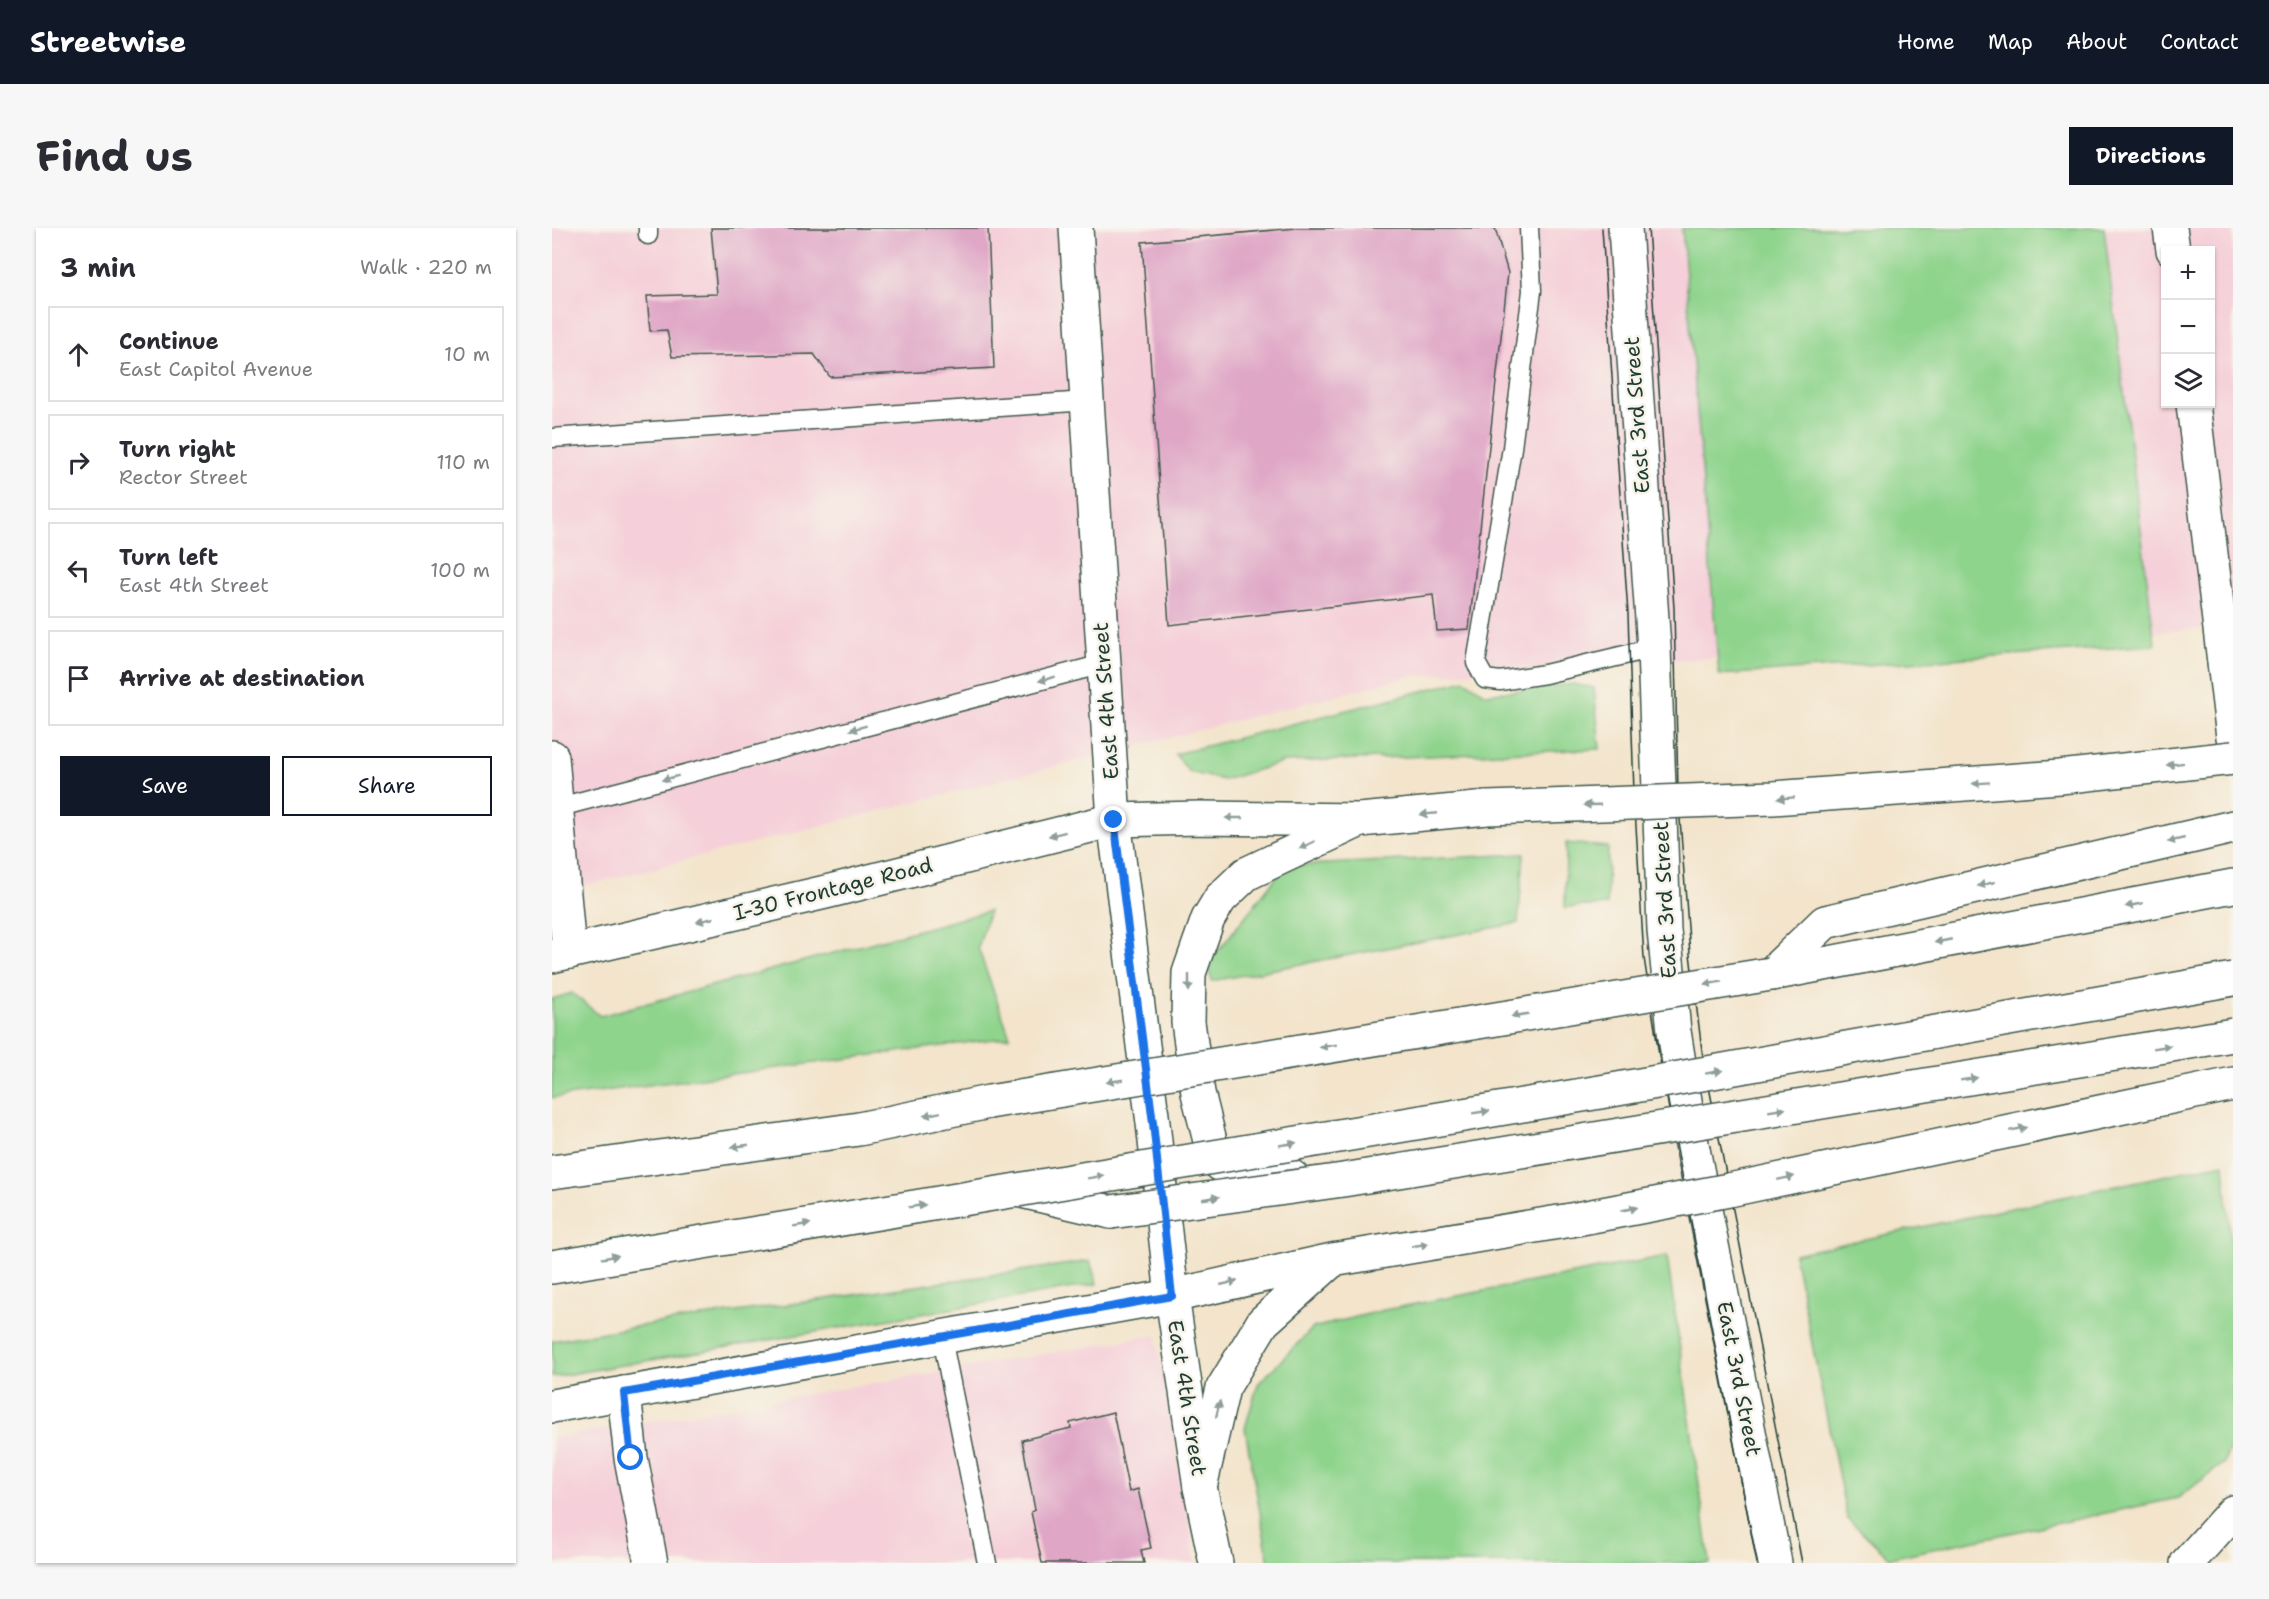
<!DOCTYPE html>
<html lang="en">
<head>
<meta charset="utf-8">
<style>
	body { margin:0; font-family:"Shantell Sans",sans-serif; background:#f7f7f7; color:#2b2b33 }
	.controls { position:absolute; right:18px; top:18px; display:grid; overflow:hidden; border-radius:0px; box-shadow:0 2px 4px #0004 }
	.controls button { width:54px; height:54px; display:grid; place-items:center; padding:0; border:0; border-bottom:2px solid #e1e1e2; background:#fff; color:#2b2b33; font:30px sans-serif }
	.stop { position:absolute; width:18px; height:18px; margin:-14px; border:4px solid #1a73e8; border-radius:50%; background:#fff }
	.stop.end { background:#1a73e8; border-color:#fff; box-shadow:0 2px 6px #0008 }
	.list { margin:0; padding:0; list-style:none }
	h2 { display:flex; justify-content:space-between; align-items:center; height:78px; margin:0; padding:0 24px; font-size:26px }
	h2 small { font-size:20px; font-weight:400; color:#7c7c81 }
	.list li { display:grid; grid-template-columns:39px 1fr auto; gap:18px; align-items:center; box-sizing:border-box; height:96px; margin:0 12px 12px; padding:0 12px; border:2px solid #e1e1e2; border-radius:0px }
	.list b { display:block; font-size:22px; white-space:nowrap }
	.list p { margin:0; font-size:20px; white-space:nowrap; color:#7c7c81 }
	.list em { font-size:20px; font-style:normal; color:#7c7c81 }
	.actions { display:flex; gap:12px; padding:18px 24px }
	.actions a { flex:1; padding:14px 0; border:2px solid #111827; border-radius:0px; text-align:center; font-size:21px; color:#111827 }
	.actions .main { background:#111827; color:#fff }
	.icon { flex:none; width:33px; height:33px; fill:none; stroke:currentColor; stroke-width:2; stroke-linecap:round; stroke-linejoin:round }
	.map { position:relative; flex:none; width:1681px; height:1335px; overflow:hidden; border-radius:0px }
	header { display:flex; align-items:center; gap:36px; box-sizing:border-box; height:84px; padding:0 30px; background:#111827; color:#fff }
	header strong { font-size:28px }
	nav { display:flex; gap:33px; margin-inline-start:auto; font-size:21px }
	.intro { display:flex; align-items:center; justify-content:space-between; box-sizing:border-box; height:144px; padding:0 36px }
	h1 { margin:0; font-size:42px }
	.button { padding:15px 27px; border-radius:0px; background:#111827; color:#fff; font-size:21px; font-weight:700 }
	main { display:flex; gap:36px; padding:0 36px }
	aside { flex:1; background:#fff; border-radius:0px; box-shadow:0 2px 4px #0004 }
	.map>svg:first-child { display:block }
</style>
</head>
<body>
<header>
<strong>Streetwise</strong>
<nav><a>Home</a><a>Map</a><a>About</a><a>Contact</a></nav>
</header>
<div class="intro"><h1>Find us</h1><a class="button">Directions</a></div>
<main>
<aside>
<h2>3 min<small>Walk · 220 m</small></h2>
<ul class="list">
<li><svg class="icon" aria-label="ahead" viewBox="0 0 24 24"><path d="M12 20V5M6 11l6-6 6 6"/></svg><div><b>Continue</b><p>East Capitol Avenue</p></div><em>10 m</em></li>
<li><svg class="icon" aria-label="right" viewBox="0 0 24 24"><path d="M7 20v-9h11M14 6l5 5-5 5"/></svg><div><b>Turn right</b><p>Rector Street</p></div><em>110 m</em></li>
<li><svg class="icon" aria-label="left" viewBox="0 0 24 24"><path d="M17 20v-9H6M10 6l-5 5 5 5"/></svg><div><b>Turn left</b><p>East 4th Street</p></div><em>100 m</em></li>
<li><svg class="icon" aria-label="arrive" viewBox="0 0 24 24"><path d="M6 21V4h12l-3 4 3 4H6"/></svg><div><b>Arrive at destination</b></div></li>
</ul>
<div class="actions"><a class="main">Save</a><a>Share</a></div>
</aside>
<div class="map">
<svg width="1681" height="1335" viewBox="0 0 1681 1335">
	<rect width="100%" height="100%" fill="#f7f3e8"/>
	<filter id="ink" filterUnits="userSpaceOnUse"><feTurbulence type="fractalNoise" baseFrequency=".0167" numOctaves="2"/><feDisplacementMap in="SourceGraphic" scale="12" xChannelSelector="R" yChannelSelector="G"/><feConvolveMatrix kernelMatrix="1 2 1 2 8 2 1 2 1" color-interpolation-filters="sRGB"/></filter>
	<filter id="wash" filterUnits="userSpaceOnUse"><feTurbulence type="fractalNoise" baseFrequency=".008" numOctaves="4" result="noise"/><feDisplacementMap in="SourceGraphic" scale="24" xChannelSelector="R" yChannelSelector="G"/><feGaussianBlur stdDeviation="1.35" result="paint"/><feColorMatrix in="noise" values="0 0 0 0 0 0 0 0 0 0 0 0 0 0 0 0 0 1.4 0 .05"/><feComposite in="paint" operator="in"/></filter>
	<g filter="url(#wash)">
		<rect width="100%" height="100%" fill="#f3e4cb"/>
		<g fill="#f5cfd9" fill-rule="evenodd">
			<path d="M0,0H1681V399L860,448L0,666ZM1614,22H1658V176H1614Z"/>
			<polygon points="604,1107 644,1335 0,1335 0,1210"/>
		</g>
		<g fill="#8fd48d" stroke="#578860" stroke-width="1.5">
			<polygon points="1130,0 1552,0 1603,417 1167,447"/>
			<polygon points="913,452 934,466 1021,456 1042,460 1048,521 732,534 672,552 637,544 623,526"/>
			<polygon points="1014,615 1056,619 1055,677 1013,679"/>
			<polygon points="972,626 966,695 660,753 655,737 733,638"/>
			<polygon points="437,683 426,720 458,809 0,870 0,771 20,765 48,788"/>
			<polygon points="1672,935 1681,1046 1681,1211 1672,1235 1626,1270 1338,1330 1295,1290 1242,1026"/>
			<polygon points="1115,1028 1158,1335 717,1335 693,1200 706,1156 761,1100 832,1082"/>
			<polygon points="538,1033 545,1056 0,1149 0,1113 100,1096"/>
		</g>
		<g id="blocks">
			<g fill="#dfa6c6">
				<polygon points="159,0 436,0 442,140 278,149 262,126 120,129 115,102 98,103 95,68 165,66"/>
				<polygon points="745,0 943,0 956,45 917,401 885,403 881,367 617,397 590,14"/>
				<polygon points="561,1184 577,1264 586,1261 599,1320 589,1322 592,1335 490,1335 479,1284 483,1282 470,1212 519,1200 518,1195"/>
			</g>
		</g>
	</g>
	<g filter="url(#ink)">
		<use href="#blocks" fill-opacity="0" stroke="#3f564b" stroke-width="1.5"/>
		<g fill="none" stroke-linecap="round" stroke-linejoin="round">
			<defs>
				<g id="service">
					<polyline points="96,0 96,7"/>
					<polyline points="977,0 980,63 960,220 924,435 933,451 948,453 993,446 1102,420"/>
					<polyline points="0,210 535,173"/>
					<polyline points="0,581 551,436"/>
					<polyline points="390,1110 435,1335"/>
				</g>
				<g id="minor">
					<polyline points="524,0 562,592"/>
					<polyline points="0,529 17,724"/>
					<polyline points="72,1165 79,1230 99,1335"/>
				</g>
				<g id="tertiary">
					<polyline points="1618,0 1621,22"/>
					<polyline points="1641,176 1681,509"/>
					<polyline points="1635,1335 1681,1284"/>
				</g>
				<g id="secondary">
					<polyline points="1073,0 1102,420 1112,702 1122,803 1139,911 1223,1335"/>
					<polyline points="0,728 278,663 562,592 601,895 620,1068 648,1259 664,1335"/>
					<polyline points="0,1178 620,1068"/>
				</g>
				<g id="motorway">
					<polyline points="562,592 648,590 808,592 935,580"/>
					<polyline points="1219,746 1273,694 1681,599"/>
					<polyline points="1219,746 1681,658"/>
					<polyline points="0,944 307,901 437,874"/>
					<polyline points="740,949 717,951 683,946 668,936 659,917 646,865 636,794 637,745 656,691 668,671 694,646 808,592"/>
					<polyline points="1177,962 1681,856"/>
					<polyline points="0,1039 465,962 559,984"/>
					<polyline points="620,1068 780,1032 1019,992"/>
					<polyline points="648,1259 671,1160 711,1094 778,1034"/>
				</g>
			</defs>
			<use href="#service" stroke="#3f564b" stroke-width="21"/>
			<use href="#minor" stroke="#3f564b" stroke-width="36"/>
			<use href="#tertiary" stroke="#3f564b" stroke-width="36"/>
			<use href="#secondary" stroke="#3f564b" stroke-width="36"/>
			<use href="#motorway" stroke="#3f564b" stroke-width="36"/>
			<use href="#service" stroke="#fff" stroke-width="18"/>
			<use href="#minor" stroke="#fff" stroke-width="33"/>
			<use href="#tertiary" stroke="#fff" stroke-width="33"/>
			<use href="#secondary" stroke="#fff" stroke-width="33"/>
			<use href="#motorway" stroke="#fff" stroke-width="33"/>
			<g stroke="#1f3d34" stroke-width="1.5">
				<polyline points="1050,0 1076,386 1082,565 1092,730 1107,827 1205,1335"/>
				<polyline points="1096,0 1122,380 1126,564 1138,726 1150,823 1250,1335"/>
			</g>
			<defs>
				<g id="motorway-bridge">
					<polyline points="935,580 1221,570 1508,549 1681,530"/>
					<polyline points="437,874 1219,746"/>
					<polyline points="465,962 1060,862 1681,751"/>
					<polyline points="559,984 791,952 1681,807"/>
					<polyline points="1019,992 1177,962"/>
				</g>
			</defs>
			<use href="#motorway-bridge" stroke="#3f564b" stroke-width="36" stroke-linecap="butt"/>
			<use href="#motorway-bridge" stroke="#fff" stroke-width="33"/>
		</g>
		<defs><path id="oneway-solid" d="M-6-.8H1V-3.2L6.5 0L1 3.2V.8H-6Z" transform="scale(1.5)"/></defs>
		<g fill="#8f9e9a">
			<use href="#oneway-solid" transform="translate(495 451) rotate(165)"/>
			<use href="#oneway-solid" transform="translate(306 500) rotate(165)"/>
			<use href="#oneway-solid" transform="translate(1623 536) rotate(173)"/>
			<use href="#oneway-solid" transform="translate(118 550) rotate(165)"/>
			<use href="#oneway-solid" transform="translate(1429 555) rotate(176)"/>
			<use href="#oneway-solid" transform="translate(1234 570) rotate(176)"/>
			<use href="#oneway-solid" transform="translate(1040 577) rotate(178)"/>
			<use href="#oneway-solid" transform="translate(877 586) rotate(175)"/>
			<use href="#oneway-solid" transform="translate(682 590) rotate(-180)"/>
			<use href="#oneway-solid" transform="translate(505 606) rotate(166)"/>
			<use href="#oneway-solid" transform="translate(1624 612) rotate(167)"/>
			<use href="#oneway-solid" transform="translate(755 617) rotate(155)"/>
			<use href="#oneway-solid" transform="translate(1434 656) rotate(167)"/>
			<use href="#oneway-solid" transform="translate(1582 677) rotate(169)"/>
			<use href="#oneway-solid" transform="translate(153 692) rotate(167)"/>
			<use href="#oneway-solid" transform="translate(1391 713) rotate(169)"/>
			<use href="#oneway-solid" transform="translate(637 755) rotate(90)"/>
			<use href="#oneway-solid" transform="translate(1161 755) rotate(171)"/>
			<use href="#oneway-solid" transform="translate(968 787) rotate(171)"/>
			<use href="#oneway-solid" transform="translate(776 818) rotate(171)"/>
			<use href="#oneway-solid" transform="translate(1610 819) rotate(-9)"/>
			<use href="#oneway-solid" transform="translate(1162 844) rotate(-10)"/>
			<use href="#oneway-solid" transform="translate(1417 851) rotate(-9)"/>
			<use href="#oneway-solid" transform="translate(563 853) rotate(171)"/>
			<use href="#oneway-solid" transform="translate(1225 882) rotate(-9)"/>
			<use href="#oneway-solid" transform="translate(929 884) rotate(-9)"/>
			<use href="#oneway-solid" transform="translate(380 886) rotate(168)"/>
			<use href="#oneway-solid" transform="translate(1466 901) rotate(-12)"/>
			<use href="#oneway-solid" transform="translate(736 916) rotate(-9)"/>
			<use href="#oneway-solid" transform="translate(188 918) rotate(172)"/>
			<use href="#oneway-solid" transform="translate(544 949) rotate(-9)"/>
			<use href="#oneway-solid" transform="translate(1234 950) rotate(-12)"/>
			<use href="#oneway-solid" transform="translate(659 970) rotate(-8)"/>
			<use href="#oneway-solid" transform="translate(365 978) rotate(-9)"/>
			<use href="#oneway-solid" transform="translate(1077 981) rotate(-11)"/>
			<use href="#oneway-solid" transform="translate(250 997) rotate(-9)"/>
			<use href="#oneway-solid" transform="translate(868 1017) rotate(-9)"/>
			<use href="#oneway-solid" transform="translate(58 1029) rotate(-10)"/>
			<use href="#oneway-solid" transform="translate(677 1055) rotate(-13)"/>
			<use href="#oneway-solid" transform="translate(666 1181) rotate(-77)"/>
		</g>
	</g>
	<g fill="none" stroke-linecap="round" stroke-linejoin="round" filter="url(#ink)">
		<polyline stroke="#1a73e8" stroke-width="8" points="79,1230 72,1165 620,1068 601,895 562,592"/>
	</g>
	<g text-anchor="middle" stroke-width="5" stroke-linejoin="round" paint-order="stroke">
		<g font-size="21" fill="#1f3d34" stroke="#f7f3e8">
			<text transform="translate(1085 187) rotate(-94)" y="7">East 3rd Street</text>
			<text transform="translate(554 473) rotate(-94)" y="7">East 4th Street</text>
			<text transform="translate(281 661) rotate(-14)" y="7">I-30 Frontage Road</text>
			<text transform="translate(1113 672) rotate(-93)" y="7">East 3rd Street</text>
			<text transform="translate(1187 1151) rotate(79)" y="7">East 3rd Street</text>
			<text transform="translate(635 1170) rotate(81)" y="7">East 4th Street</text>
		</g>
	</g>
</svg>
<div class="controls">
<button>+</button>
<button>−</button>
<button><svg class="icon" aria-label="layers" viewBox="0 0 24 24"><path d="M12 4l9 5-9 5-9-5zM3 14l9 5 9-5"/></svg></button>
</div>
<div class="stop" style="left:79px;top:1230px"></div>
<div class="stop end" style="left:562px;top:592px"></div>
</div>
</main>
</body>
</html>
